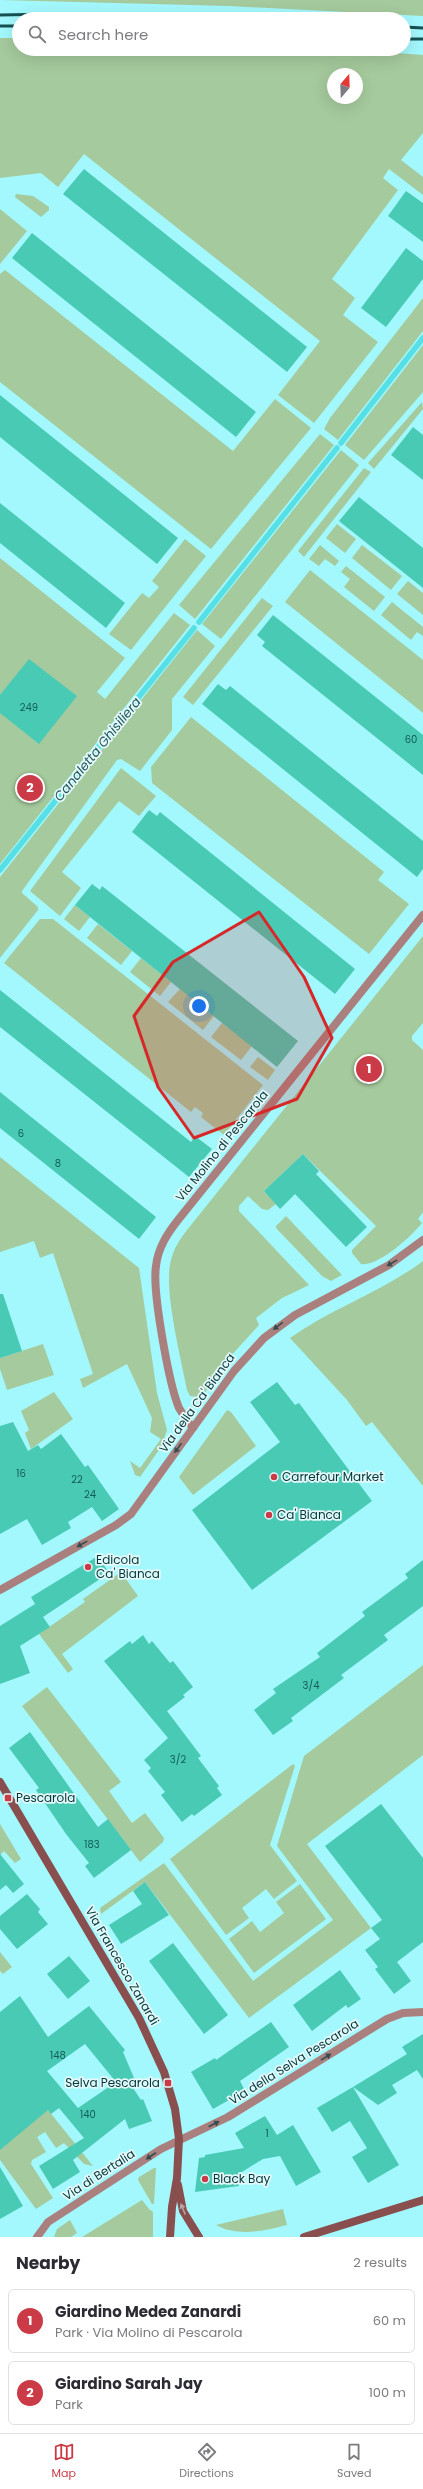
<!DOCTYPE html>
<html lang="en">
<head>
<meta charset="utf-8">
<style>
	body { margin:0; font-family:Poppins,sans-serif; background:#f2f2f3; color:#2b2b33 }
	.compass { position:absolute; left:327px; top:68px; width:36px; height:36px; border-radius:50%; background:#fff; box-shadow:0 4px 16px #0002; rotate:19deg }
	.you { position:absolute; left:199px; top:1006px; width:14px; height:14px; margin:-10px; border:3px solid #fff; border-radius:50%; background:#1a73e8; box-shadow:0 0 0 6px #1a73e833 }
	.badge { display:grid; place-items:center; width:26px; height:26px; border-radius:50%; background:#ca3a47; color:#fff; font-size:13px; font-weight:700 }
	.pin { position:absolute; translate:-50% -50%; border:2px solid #fff; box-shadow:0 1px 4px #0006 }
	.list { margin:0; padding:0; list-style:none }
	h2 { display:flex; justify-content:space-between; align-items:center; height:52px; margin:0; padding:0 16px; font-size:17px }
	h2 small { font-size:13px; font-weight:400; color:#7c7c81 }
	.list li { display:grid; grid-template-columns:26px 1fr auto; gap:12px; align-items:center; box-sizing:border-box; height:64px; margin:0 8px 8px; padding:0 8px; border:1px solid #e1e1e2; border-radius:6px }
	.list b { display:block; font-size:15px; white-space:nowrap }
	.list p { margin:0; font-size:13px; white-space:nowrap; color:#7c7c81 }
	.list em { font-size:13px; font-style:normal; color:#7c7c81 }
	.icon { flex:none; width:22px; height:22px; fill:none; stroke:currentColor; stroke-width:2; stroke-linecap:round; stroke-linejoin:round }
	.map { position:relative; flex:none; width:423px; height:2237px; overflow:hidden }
	.search { position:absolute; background:#fff; box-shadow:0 4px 16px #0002; left:12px; right:12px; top:12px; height:44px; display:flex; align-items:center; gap:10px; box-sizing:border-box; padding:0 14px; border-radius:22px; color:#7c7c81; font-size:15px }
	.sheet { height:196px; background:#fff }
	nav { display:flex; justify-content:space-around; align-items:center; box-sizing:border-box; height:56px; border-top:1px solid #e1e1e2; background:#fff; font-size:11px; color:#7c7c81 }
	nav a { display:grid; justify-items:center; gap:2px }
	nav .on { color:#ca3a47 }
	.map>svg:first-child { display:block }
</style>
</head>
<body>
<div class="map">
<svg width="423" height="2237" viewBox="0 0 423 2237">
	<rect width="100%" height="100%" fill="#a3f8fd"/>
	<g fill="#a5ca9d" fill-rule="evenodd">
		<polygon points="0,0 423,0 423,16 229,6"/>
		<path d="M0,38H19V49H344L423,55V133L401,160L423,177V195L389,169L383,178L398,190L332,279L355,298L343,315L378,342L314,423L278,395L320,341L84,154L58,187L41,173L0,178ZM333,74H357V98H333Z"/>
		<polygon points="16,194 33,196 49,207 49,210 41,217 15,197"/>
		<polygon points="0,209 27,231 0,264"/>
		<polygon points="5,270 233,451 275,399 311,428 211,549 0,382 0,274"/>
		<polygon points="423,298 423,331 338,440 324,429 330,418"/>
		<polygon points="423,345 423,392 364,460 345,445"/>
		<polygon points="422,402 423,409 374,469 368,463"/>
		<polygon points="320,434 334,445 195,619 179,605"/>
		<polygon points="341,450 359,465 221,639 202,624"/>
		<polygon points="364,468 371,472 304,557 298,551"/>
		<polygon points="337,524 356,539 345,553 326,538"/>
		<polygon points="185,539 206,556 131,650 109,634 142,593 149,598 159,587 152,581"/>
		<polygon points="320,545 339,561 335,566 325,559 319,566 309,559"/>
		<polygon points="362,545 402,576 391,590 352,558"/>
		<polygon points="0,558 125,658 97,692 105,699 174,613 190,625 0,864"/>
		<polygon points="346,566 385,597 374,611 344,587 350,579 341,572"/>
		<polygon points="310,570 423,660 423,713 285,602"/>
		<polygon points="408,581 423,593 423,615 397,594"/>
		<polygon points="262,598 273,606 193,705 183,697"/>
		<polygon points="392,602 423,627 423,636 417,632 411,640 381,615"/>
		<polygon points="197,630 215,646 172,699 172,730 140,771 121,759 117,760 22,891 22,893 38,907 38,910 0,958 0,877"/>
		<polygon points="191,717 384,872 378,880 409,904 369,954 152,783 151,767"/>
		<polygon points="121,768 156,796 139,816 119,801 62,872 81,888 60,916 30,891"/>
		<polygon points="75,905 90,917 79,931 64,919"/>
		<polygon points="40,919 53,919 263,1085 224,1135 201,1117 203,1113 195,1107 191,1112 4,963"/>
		<polygon points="98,924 132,951 121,965 87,938"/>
		<path d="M423,936V1023L412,1036V1040L423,1050V1212L418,1219L422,1223C413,1235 378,1267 361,1264L352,1253V1250L376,1226L303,1154L264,1191L276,1204L268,1210L262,1209L248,1196L239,1206V1211L309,1285L282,1298L256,1318L259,1325L229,1358L204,1394L199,1397L190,1396L187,1390C181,1358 163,1289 171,1260C174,1248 180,1239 187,1230Z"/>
		<polygon points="141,958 171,982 160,996 130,972"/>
		<polygon points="180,989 214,1016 203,1030 168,1002"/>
		<polygon points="222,1023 252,1046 241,1060 211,1037"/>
		<polygon points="258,1057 275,1070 268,1080 250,1067"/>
		<polygon points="0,1157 139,1268 157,1393 167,1430 161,1447 140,1477 135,1475 130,1461 140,1468 161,1439 150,1432 152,1418 127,1364 83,1388 80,1379 93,1374 53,1253 40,1258 34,1241 0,1252"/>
		<polygon points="286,1216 342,1275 331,1281 322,1276 276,1228 276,1226"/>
		<path d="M423,1261V1486L372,1422L366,1426L347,1400L290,1338C332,1308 382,1292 423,1261Z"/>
		<polygon points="43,1344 54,1375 7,1390 0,1369 0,1358"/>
		<polygon points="54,1392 73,1419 31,1449 25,1433 29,1430 21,1411"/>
		<polygon points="227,1410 231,1412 256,1446 193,1495 179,1477"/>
		<polygon points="121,1572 138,1596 62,1654 73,1669 68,1673 39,1634 85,1602 83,1599"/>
		<polygon points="423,1665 423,1755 307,1844 371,1928 249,2018 145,1882 101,1914 100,1908 164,1863 253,1981 333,1920 277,1846 304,1756"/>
		<polygon points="47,1687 121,1782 109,1791 132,1823 145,1813 164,1838 163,1842 140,1862 22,1706"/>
		<polygon points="293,1764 295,1766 270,1845 297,1881 274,1899 266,1889 242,1908 249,1918 226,1935 170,1859"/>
		<polygon points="0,1824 21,1859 15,1863 4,1851 0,1855"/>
		<polygon points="300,1884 326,1919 254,1973 229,1939 252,1921 260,1932 284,1913 276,1902"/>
		<polygon points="0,1952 12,1967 3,1974 0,1971"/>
		<polygon points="48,2110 93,2166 84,2164 64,2143 56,2148 45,2132 37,2137 46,2152 32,2160 31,2164 53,2198 36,2209 0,2160 0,2144"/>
		<polygon points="154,2168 156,2168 154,2204 152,2204 138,2180 139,2177"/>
		<polygon points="142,2200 149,2209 153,2212 153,2237 82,2237"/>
		<path d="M283,2209L287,2225C264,2231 238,2237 216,2225Z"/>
		<polygon points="70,2220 77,2233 71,2237 54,2237 57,2229"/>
	</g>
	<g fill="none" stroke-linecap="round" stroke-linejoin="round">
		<g stroke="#57dfe6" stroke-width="5.5">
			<polyline points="341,443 423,338"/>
			<polyline points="199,622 337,448"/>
			<polyline points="0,870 194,628"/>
		</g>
	</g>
	<g fill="#49cab5" fill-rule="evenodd">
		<polygon points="84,169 307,347 287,372 63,194"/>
		<polygon points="406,191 423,203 423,242 388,216"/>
		<polygon points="32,233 256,412 236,437 12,258"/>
		<polygon points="406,248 423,261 423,279 386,327 361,308"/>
		<polygon points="0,395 178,538 157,564 0,437"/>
		<polygon points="413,427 423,435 423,480 391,455"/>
		<polygon points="359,497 423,548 423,588 339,521"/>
		<polygon points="0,503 125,603 106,628 0,543"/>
		<polygon points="273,615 423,735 423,775 262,646 265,642 257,635"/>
		<polygon points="29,659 77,696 39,744 0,713 0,695"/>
		<polygon points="218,684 226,690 230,686 423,841 423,869 417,877 202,704"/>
		<polygon points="149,810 157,816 160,812 355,969 335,994 132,832"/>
		<polygon points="92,884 100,890 102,886 298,1041 277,1067 75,905"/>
		<polygon points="0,990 191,1142 195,1136 212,1149 189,1177 0,1027"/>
		<polygon points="0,1092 156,1217 139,1239 0,1128"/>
		<polygon points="303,1154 319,1171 316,1174 367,1227 346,1247 295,1194 280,1209 264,1191"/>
		<polygon points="0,1294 3,1294 22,1351 0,1358"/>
		<polygon points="277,1382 295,1405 299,1403 372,1501 252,1590 192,1510 280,1442 250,1402"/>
		<polygon points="13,1422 28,1451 38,1445 41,1449 61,1434 85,1467 88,1465 119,1509 102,1521 92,1507 68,1522 71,1528 42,1545 27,1519 0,1534 0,1426"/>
		<polygon points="98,1556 109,1573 43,1617 50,1627 20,1646 30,1673 0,1684 0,1626 35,1604 31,1597"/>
		<polygon points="423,1560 423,1606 384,1635 388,1640 341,1675 344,1678 291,1718 293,1721 273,1735 254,1710 276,1693 273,1689 320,1657 317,1653 365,1616 362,1612 408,1578 405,1574"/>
		<polygon points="143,1635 149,1644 152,1641 170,1663 173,1661 193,1687 183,1695 185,1697 167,1711 201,1756 198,1758 219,1786 217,1788 222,1795 194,1816 192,1814 182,1822 161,1795 165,1792 148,1771 151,1768 144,1760 168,1738 104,1661 130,1641 132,1644"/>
		<polygon points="30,1732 98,1827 108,1819 131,1850 94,1878 85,1866 89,1863 66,1834 36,1790 39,1788 9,1748"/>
		<polygon points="381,1804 423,1858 423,1942 397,1962 411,1981 394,1994 375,1969 378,1967 365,1950 380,1939 371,1928 382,1920 325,1846"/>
		<polygon points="0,1854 24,1884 13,1893 6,1885 0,1890"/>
		<polygon points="145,1882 169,1915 121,1944 109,1925 142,1904 133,1891"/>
		<polygon points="27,1894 40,1909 38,1912 48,1924 17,1949 0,1929 0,1916"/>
		<polygon points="173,1943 228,2015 204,2034 149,1961"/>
		<polygon points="69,1956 90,1981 68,1999 47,1974"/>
		<polygon points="340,1970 361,1999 348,2008 346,2005 312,2031 293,2005"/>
		<path d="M20,1996L48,2037L89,2006L125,2050L123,2052L137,2085L133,2088L141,2100L143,2099L152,2121L129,2129L125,2119L73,2160L80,2172L53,2189L39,2166L84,2138L59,2108L51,2114L48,2110L0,2150V2012ZM85,2044L116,2082L78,2108L47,2071Z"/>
		<polygon points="271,2022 289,2047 240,2081 245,2091 213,2109 191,2072 215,2058 216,2060"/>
		<polygon points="423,2034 423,2079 417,2070 392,2085 397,2093 378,2105 353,2087 407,2054 402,2047"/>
		<polygon points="353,2087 399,2165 368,2183 352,2157 367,2148 350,2121 332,2132 317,2108"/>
		<polygon points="265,2116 277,2135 293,2125 321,2172 296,2186 280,2156 263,2159 237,2175 239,2186 195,2192 199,2158 205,2157 205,2155 244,2148 235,2133"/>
		<polygon points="0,2167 23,2206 0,2219"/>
	</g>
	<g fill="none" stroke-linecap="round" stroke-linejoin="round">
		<g stroke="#aa807f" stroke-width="8">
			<path d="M193,1428C188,1422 183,1415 179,1408C169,1384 152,1291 156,1266C158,1248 167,1234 178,1220L423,915"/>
			<polyline points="0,1590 116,1525 131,1514 234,1371 264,1338 295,1315 389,1265 423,1240"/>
			<polyline points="37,2237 48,2222 161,2149 228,2117 387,2019 403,2013 423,2012"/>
		</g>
		<g stroke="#894e4e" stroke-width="8">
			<polyline points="0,1782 139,2018 164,2072 175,2109 179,2139 177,2178 172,2207 170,2237"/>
			<polyline points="178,2185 183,2211 199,2237"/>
			<polyline points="304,2237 423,2200"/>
		</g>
		<g stroke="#165053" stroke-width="3">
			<polyline points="0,15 54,14 221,19"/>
			<polyline points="0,26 19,26"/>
			<polyline points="404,27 423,28"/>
			<polyline points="404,39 423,39"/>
		</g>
	</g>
	<defs><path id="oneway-solid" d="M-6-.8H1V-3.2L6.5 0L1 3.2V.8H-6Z"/></defs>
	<g fill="#344d4f">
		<use href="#oneway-solid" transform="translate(392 1263) rotate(149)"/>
		<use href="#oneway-solid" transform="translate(278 1326) rotate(143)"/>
		<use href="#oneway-solid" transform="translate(178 1448) rotate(126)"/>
		<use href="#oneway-solid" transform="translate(82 1544) rotate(151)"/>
		<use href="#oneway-solid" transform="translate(326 2057) rotate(-32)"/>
		<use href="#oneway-solid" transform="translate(214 2124) rotate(-27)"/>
		<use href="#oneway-solid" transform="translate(151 2156) rotate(147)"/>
	</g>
	<use fill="#b7a4a4" href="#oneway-solid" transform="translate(183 2209) rotate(-112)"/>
	<path fill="#d62828" fill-opacity="0.2" stroke="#d62828" stroke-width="3" stroke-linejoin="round" d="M259,912L304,977L332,1038L297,1099L194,1138L158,1087L134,1016L173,962Z"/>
	<g fill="#ca3a47" stroke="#e5f9fa" stroke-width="1.5">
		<circle cx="274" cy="1477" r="4"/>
		<circle cx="269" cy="1515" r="4"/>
		<circle cx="88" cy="1567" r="4"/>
		<rect x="4" y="1794" width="8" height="8" rx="2"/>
		<rect x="164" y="2079" width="8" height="8" rx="2"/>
		<circle cx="205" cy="2179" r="4"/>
	</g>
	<g text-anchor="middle" stroke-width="3.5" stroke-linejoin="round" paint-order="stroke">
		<g font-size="10" fill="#135c59">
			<text x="29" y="711">249</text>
			<text x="411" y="743">60</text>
			<text x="21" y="1137">6</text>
			<text x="58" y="1167">8</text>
			<text x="21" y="1477">16</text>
			<text x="77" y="1483">22</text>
			<text x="90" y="1498">24</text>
			<text x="311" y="1689">3/4</text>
			<text x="178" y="1763">3/2</text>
			<text x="92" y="1848">183</text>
			<text x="58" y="2059">148</text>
			<text x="88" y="2118">140</text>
			<text x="267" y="2137">1</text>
		</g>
		<g font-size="12" fill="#01373a" stroke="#e5f9fa">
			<text transform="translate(222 1146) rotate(-51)" y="4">Via Molino di Pescarola</text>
			<text transform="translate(197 1403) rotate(-54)" y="4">Via della Ca' Bianca</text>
			<text transform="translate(122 1966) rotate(60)" y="4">Via Francesco Zanardi</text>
			<text transform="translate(294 2062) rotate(-32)" y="4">Via della Selva Pescarola</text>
			<text transform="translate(99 2175) rotate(-33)" y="4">Via di Bertalia</text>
		</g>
		<g font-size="12" fill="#01373a" stroke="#e5f9fa" text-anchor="start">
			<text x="282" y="1481">Carrefour Market</text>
			<text x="277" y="1519">Ca' Bianca</text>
			<text x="96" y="1564">Edicola<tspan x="96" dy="14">Ca' Bianca</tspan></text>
			<text x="16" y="1802">Pescarola</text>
			<text x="160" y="2087" text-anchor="end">Selva Pescarola</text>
			<text x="213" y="2183">Black Bay</text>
		</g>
		<g font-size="13" font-style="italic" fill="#1e575a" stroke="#e5f9fa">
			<text transform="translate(97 749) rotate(-51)" y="5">Canaletta Ghisiliera</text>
		</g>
	</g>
</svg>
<svg class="compass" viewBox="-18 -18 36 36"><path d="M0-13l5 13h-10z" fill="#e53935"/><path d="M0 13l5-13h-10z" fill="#7c7c81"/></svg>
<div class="you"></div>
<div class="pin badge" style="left:369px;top:1069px">1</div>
<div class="pin badge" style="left:30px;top:788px">2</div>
<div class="search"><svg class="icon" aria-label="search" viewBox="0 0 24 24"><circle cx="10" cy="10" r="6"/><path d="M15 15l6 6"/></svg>Search here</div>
</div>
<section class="sheet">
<h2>Nearby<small>2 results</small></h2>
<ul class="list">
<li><span class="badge">1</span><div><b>Giardino Medea Zanardi</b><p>Park · Via Molino di Pescarola</p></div><em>60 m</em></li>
<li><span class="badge">2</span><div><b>Giardino Sarah Jay</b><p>Park</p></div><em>100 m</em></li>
</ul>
</section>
<nav>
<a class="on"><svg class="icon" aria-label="map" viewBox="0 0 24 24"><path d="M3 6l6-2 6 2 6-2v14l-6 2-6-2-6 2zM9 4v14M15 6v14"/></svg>Map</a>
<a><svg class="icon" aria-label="directions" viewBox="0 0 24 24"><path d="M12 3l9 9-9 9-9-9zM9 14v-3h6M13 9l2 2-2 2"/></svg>Directions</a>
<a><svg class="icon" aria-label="saved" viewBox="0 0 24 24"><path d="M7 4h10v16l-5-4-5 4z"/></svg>Saved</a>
</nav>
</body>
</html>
